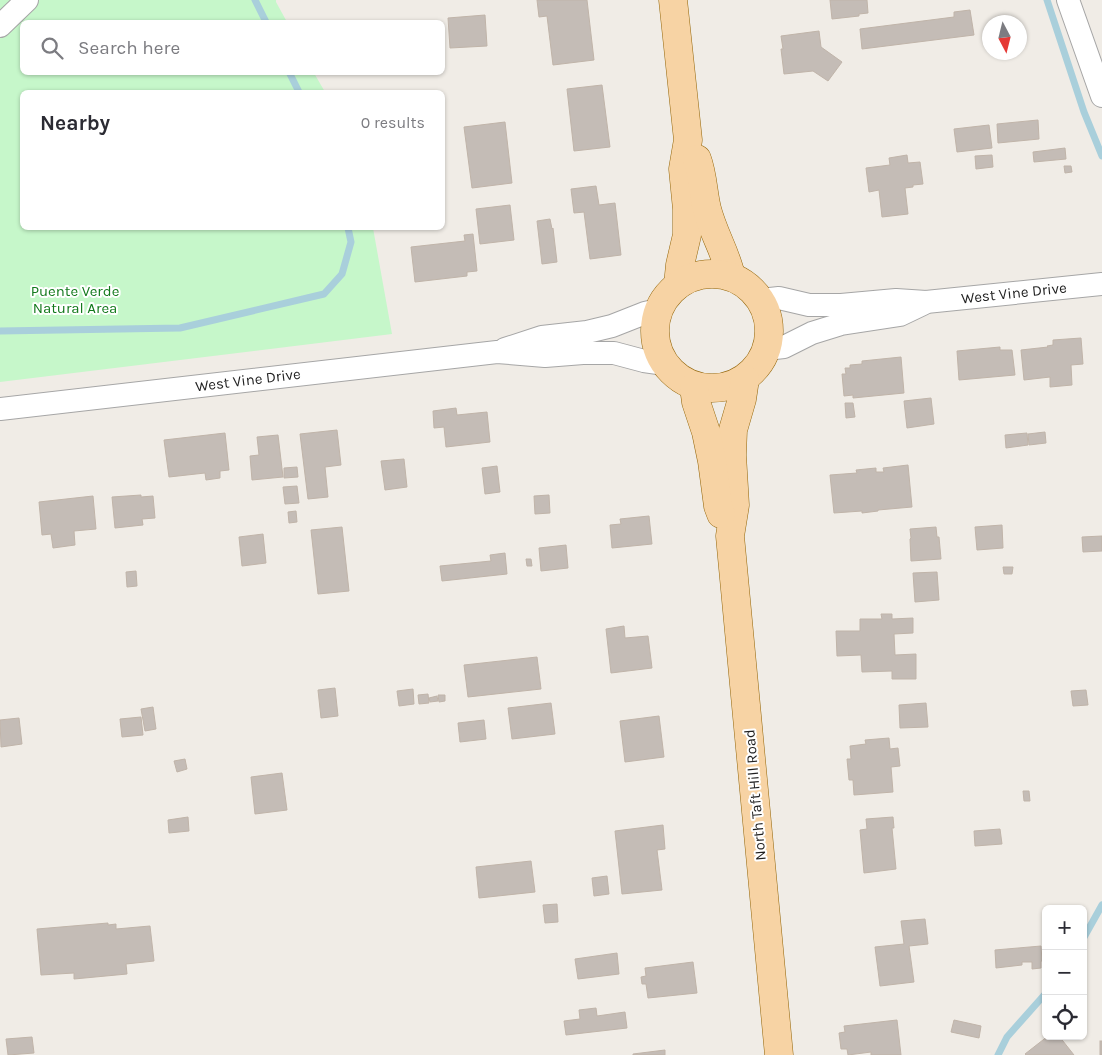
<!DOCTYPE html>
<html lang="en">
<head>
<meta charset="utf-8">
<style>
	body { margin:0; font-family:Karla,sans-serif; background:#f2f2f3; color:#2b2b33 }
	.controls { position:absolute; right:15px; bottom:15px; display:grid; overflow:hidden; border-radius:8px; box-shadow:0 1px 4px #0004 }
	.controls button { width:45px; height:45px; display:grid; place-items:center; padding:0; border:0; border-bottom:1px solid #e1e1e2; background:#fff; color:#2b2b33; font:25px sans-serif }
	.compass { position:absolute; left:982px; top:15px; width:45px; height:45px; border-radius:50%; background:#fff; box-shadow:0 1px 4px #0004; rotate:173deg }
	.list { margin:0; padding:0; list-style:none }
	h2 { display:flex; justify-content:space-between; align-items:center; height:65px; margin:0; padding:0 20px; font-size:21px }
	h2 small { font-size:16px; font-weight:400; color:#7c7c81 }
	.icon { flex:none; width:28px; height:28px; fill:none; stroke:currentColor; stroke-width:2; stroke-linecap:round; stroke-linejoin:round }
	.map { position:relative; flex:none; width:1102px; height:1055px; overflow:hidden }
	.search { position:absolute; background:#fff; box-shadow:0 1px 4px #0004; left:20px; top:20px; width:425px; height:55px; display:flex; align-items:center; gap:12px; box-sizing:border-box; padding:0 18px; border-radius:8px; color:#7c7c81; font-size:19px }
	.panel { position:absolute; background:#fff; box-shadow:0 1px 4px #0004; left:20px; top:90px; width:425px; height:140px; border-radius:8px }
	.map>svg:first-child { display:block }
</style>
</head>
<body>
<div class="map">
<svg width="1102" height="1055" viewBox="0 0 1102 1055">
	<rect width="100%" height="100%" fill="#f0ece6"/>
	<polygon fill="#c6f7ca" points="0,0 276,0 276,2 287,22 22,22 22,72 314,73 325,92 22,92 22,228 373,228 392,334 0,382"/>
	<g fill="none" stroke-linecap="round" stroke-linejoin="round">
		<g stroke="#a9cfdb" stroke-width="7">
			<polyline points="255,0 266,22"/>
			<polyline points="1047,0 1084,112 1102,156"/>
			<polyline points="289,72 299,92"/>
			<polyline points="0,331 180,328 324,294 342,274 351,242 348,228"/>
			<polyline points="1083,939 1102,905"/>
			<polyline points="998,1055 1007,1037 1046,993"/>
		</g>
	</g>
	<g fill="#c4bcb6" stroke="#c0b4a9">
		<polygon points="537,0 587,0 594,60 553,65 547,16 539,17"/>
		<polygon points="830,0 867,0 868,13 859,14 859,16 832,19"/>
		<polygon points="970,10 974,35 862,49 860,29 954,17 954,12"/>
		<polygon points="485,15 487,46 450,48 448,18"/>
		<polygon points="819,31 821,47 842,62 828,81 813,71 784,74 781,49 783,49 781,36"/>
		<polygon points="602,85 610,147 574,151 567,89"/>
		<polygon points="1038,120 1039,139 998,143 997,124"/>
		<polygon points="505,122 512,183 472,188 464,127"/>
		<polygon points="989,125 992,148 957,152 954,129"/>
		<polygon points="1065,148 1066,159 1034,162 1033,152"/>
		<polygon points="907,155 908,163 920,162 923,184 913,185 913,187 905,188 908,214 882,217 879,190 869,192 866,168 890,165 889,158"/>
		<polygon points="992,155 993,167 976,169 975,156"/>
		<polygon points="1064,166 1071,166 1072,172 1065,173"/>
		<polygon points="596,186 599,205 615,203 621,255 590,259 584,212 574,213 571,189"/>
		<polygon points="510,205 514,240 480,244 476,209"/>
		<polygon points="550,219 552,229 553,228 557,262 542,264 537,221"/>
		<polygon points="473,234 477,271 467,272 467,276 415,282 411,247 465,241 464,235"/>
		<polygon points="1081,338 1083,364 1071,365 1072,385 1050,387 1050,377 1024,380 1021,350 1048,347 1047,346 1053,345 1053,340"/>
		<polygon points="1000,347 1000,350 1012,350 1015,375 959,380 957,351"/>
		<polygon points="901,357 904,393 853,398 853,395 844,396 842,374 846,374 845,368 850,368 850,365 862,364 862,361"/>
		<polygon points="931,398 934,424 907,428 904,401"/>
		<polygon points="845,403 853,403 855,417 846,418"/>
		<polygon points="456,408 457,415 487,412 490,442 446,447 444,427 434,428 433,411"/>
		<polygon points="337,430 341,465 325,467 328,497 308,499 300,434"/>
		<polygon points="1045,432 1046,443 1029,445 1028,434"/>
		<polygon points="225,433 229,470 220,471 220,478 206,480 205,473 169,477 164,440"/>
		<polygon points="1027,433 1028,445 1006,448 1005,435"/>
		<polygon points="278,435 283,477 252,480 250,456 259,455 257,437"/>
		<polygon points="404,459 407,487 385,490 381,461"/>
		<polygon points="908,465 912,507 878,510 878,511 862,513 862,511 834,513 830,475 857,473 856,470 876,468 876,472 884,472 883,468"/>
		<polygon points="497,466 500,492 485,494 482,468"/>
		<polygon points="297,467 298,477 284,478 284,468"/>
		<polygon points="297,486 299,503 285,504 283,487"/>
		<polygon points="141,495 141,497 153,496 155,518 142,519 143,525 115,528 112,497"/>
		<polygon points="549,495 550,513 535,514 534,496"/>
		<polygon points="93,496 96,529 74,531 75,545 53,548 51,534 42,535 39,502"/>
		<polygon points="296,511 297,522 289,523 288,512"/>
		<polygon points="649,516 652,544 612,548 610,525 621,524 620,519"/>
		<polygon points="1002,525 1003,548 977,550 975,527"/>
		<polygon points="342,527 349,591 318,594 311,530"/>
		<polygon points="936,527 937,537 939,537 941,559 911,561 910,539 911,538 910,529"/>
		<polygon points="263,534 266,563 242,566 239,537"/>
		<polygon points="1102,536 1102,551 1083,552 1082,537"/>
		<polygon points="566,545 568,568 541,571 539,548"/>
		<polygon points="505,553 507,574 442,581 440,566 491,561 490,555"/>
		<polygon points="526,559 531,559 532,566 527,566"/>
		<polygon points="1003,567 1013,567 1012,574 1004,574"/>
		<polygon points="136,571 137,586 127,587 126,572"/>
		<polygon points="937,572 939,600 915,602 913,573"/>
		<polygon points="881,614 892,614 892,619 913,618 913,633 894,634 895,655 916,654 916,679 892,679 892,671 862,672 861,655 837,656 836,631 860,631 860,619 882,619"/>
		<polygon points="624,626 625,638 648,636 652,668 611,673 606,629"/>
		<polygon points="537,657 541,689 468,697 464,665"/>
		<polygon points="335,688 338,716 321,718 318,690"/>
		<polygon points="413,689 414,704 399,706 397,691"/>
		<polygon points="1086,690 1088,705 1073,706 1071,691"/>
		<polygon points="428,694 429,703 419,704 418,695"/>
		<polygon points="438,695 445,695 445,701 439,702"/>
		<polygon points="437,696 438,701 430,702 429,698"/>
		<polygon points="551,703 555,734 512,739 508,708"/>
		<polygon points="926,703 928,727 900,728 899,705"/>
		<polygon points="153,707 156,729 145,731 141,709"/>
		<polygon points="659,716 664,757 625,762 620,721"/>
		<polygon points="141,717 143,735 122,737 120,719"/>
		<polygon points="19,718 22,744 1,747 0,720"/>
		<polygon points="484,720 486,739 460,742 458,723"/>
		<polygon points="889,738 890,749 898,748 900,766 891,767 893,792 854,795 853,780 849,780 847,759 851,759 850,746 866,744 865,740"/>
		<polygon points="185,759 187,769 177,772 174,761"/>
		<polygon points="282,773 287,810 255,814 251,777"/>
		<polygon points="1023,791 1029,791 1030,801 1024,801"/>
		<polygon points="188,817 189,831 169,833 168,820"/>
		<polygon points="893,817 894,828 892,828 896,869 864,873 860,830 867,829 866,819"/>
		<polygon points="663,825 665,849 657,850 662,890 622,894 615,831"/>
		<polygon points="1000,829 1002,844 975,846 974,831"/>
		<polygon points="531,861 535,892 479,898 476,867"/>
		<polygon points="607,876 609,894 594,896 592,878"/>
		<polygon points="557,904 558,922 545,923 543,905"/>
		<polygon points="925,919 928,944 909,946 914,982 880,986 875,947 904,944 901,921"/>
		<polygon points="108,923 108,925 116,924 116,929 150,926 154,961 126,964 127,974 74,979 74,973 41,975 37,929"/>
		<polygon points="1041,946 1042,961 1041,961 1041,968 1032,969 1032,962 1022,962 1022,965 996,968 995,950"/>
		<polygon points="617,953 619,974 578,979 575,959"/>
		<polygon points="693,962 697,993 648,998 646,984 642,984 641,977 646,976 645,968"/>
		<polygon points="596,1008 597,1016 625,1012 627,1028 566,1035 564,1021 580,1019 579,1010"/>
		<polygon points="897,1020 901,1055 871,1055 871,1052 848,1055 847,1049 841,1049 839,1033 845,1032 844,1026"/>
		<polygon points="954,1020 981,1026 979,1038 951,1032"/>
		<polygon points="1048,1036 1059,1036 1074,1055 1026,1055 1025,1054"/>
		<polygon points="32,1037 34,1053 8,1055 6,1039"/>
		<rect x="1100" y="1041" width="2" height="14"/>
		<polygon points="665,1050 665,1055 633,1055 633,1054"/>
	</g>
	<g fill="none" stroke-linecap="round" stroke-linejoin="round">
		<defs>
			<g id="minor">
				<polyline points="1068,0 1102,96"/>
				<polyline points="0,26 27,0"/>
				<polyline points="761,300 779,298 809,305 841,305 896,300 926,302 1102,284"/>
				<polyline points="505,349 542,337 587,332 612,326 645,313 658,310"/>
				<polyline points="766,349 784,347 812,333 841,324 900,315 923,304"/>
				<polyline points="0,409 497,352 545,356 583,353 614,353 644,361 665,364"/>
			</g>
			<g id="major">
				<polyline points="673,0 688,140 683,169 687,209 687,235 680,265 678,285"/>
				<path d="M697,159C703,175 703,193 707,209C713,233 726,253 731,276"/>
				<circle cx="712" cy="331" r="57"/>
				<polyline points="745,379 742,399 733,430 732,455 735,505 730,536 779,1055"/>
				<polyline points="694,387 696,402 706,432 712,461 718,506 721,514"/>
			</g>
		</defs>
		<use href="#minor" stroke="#a6a6a6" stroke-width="24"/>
		<use href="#major" stroke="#936508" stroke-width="29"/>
		<use href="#minor" stroke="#fff" stroke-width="22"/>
		<use href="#major" stroke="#f7d3a4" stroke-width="28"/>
	</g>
	<g text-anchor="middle" stroke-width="4" stroke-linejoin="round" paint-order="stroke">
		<g font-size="15" fill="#12791b" stroke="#fff">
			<text x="75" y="296">Puente Verde<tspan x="75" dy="17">Natural Area</tspan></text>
		</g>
		<g font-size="15" fill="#1f1f1f" stroke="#fff">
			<text transform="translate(1014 293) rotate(-6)" y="5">West Vine Drive</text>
			<text transform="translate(248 380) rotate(-7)" y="5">West Vine Drive</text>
			<text transform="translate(755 795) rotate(-95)" y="5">North Taft Hill Road</text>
		</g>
	</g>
</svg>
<div class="controls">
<button>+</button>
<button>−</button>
<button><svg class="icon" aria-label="locate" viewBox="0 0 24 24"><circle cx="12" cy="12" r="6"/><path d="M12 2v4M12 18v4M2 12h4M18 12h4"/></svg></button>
</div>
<svg class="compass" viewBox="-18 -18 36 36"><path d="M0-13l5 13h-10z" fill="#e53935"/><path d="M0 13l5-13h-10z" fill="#7c7c81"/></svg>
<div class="search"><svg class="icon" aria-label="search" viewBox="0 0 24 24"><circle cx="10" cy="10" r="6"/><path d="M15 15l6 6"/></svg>Search here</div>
<section class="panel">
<h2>Nearby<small>0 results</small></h2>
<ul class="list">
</ul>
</section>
</div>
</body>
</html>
